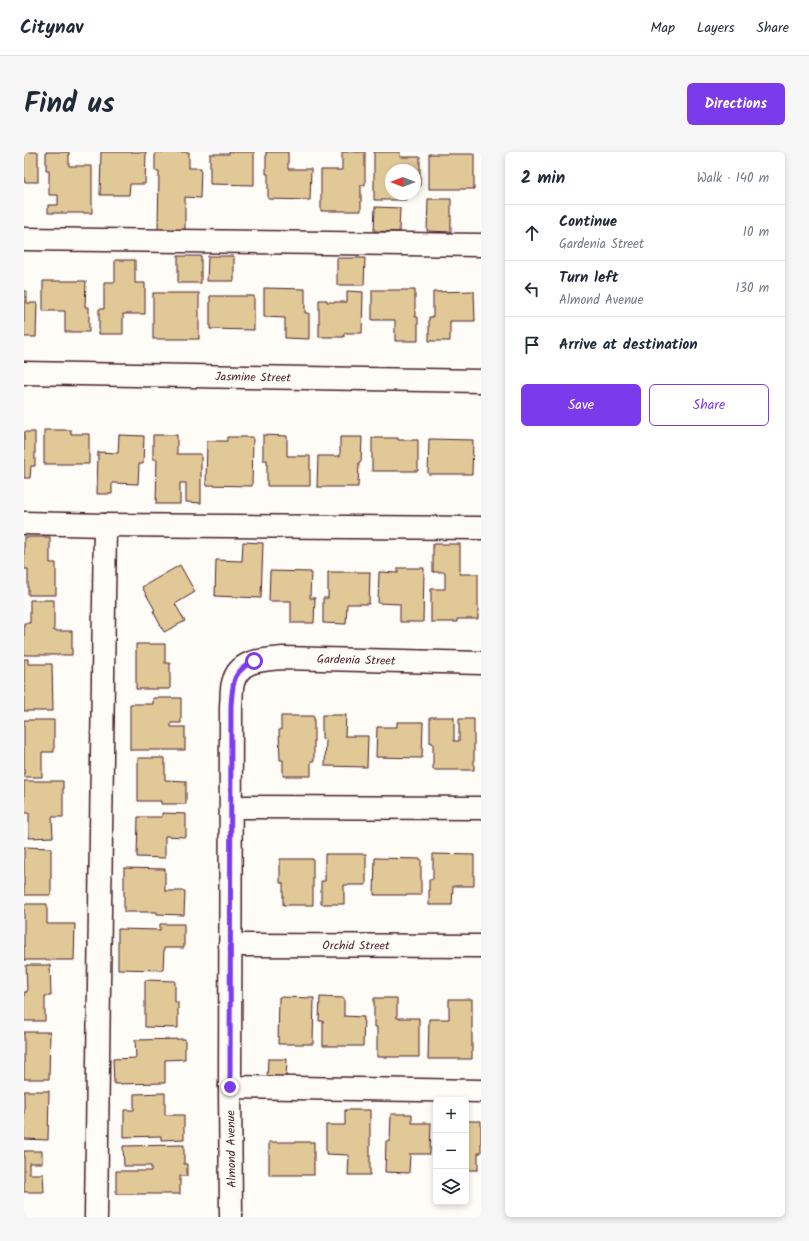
<!DOCTYPE html>
<html lang="en">
<head>
<meta charset="utf-8">
<style>
	body { margin:0; font-family:Kalam,sans-serif; background:#f6f6f7; color:#1f2937 }
	.controls { position:absolute; right:12px; bottom:12px; display:grid; overflow:hidden; border-radius:6px; box-shadow:0 2px 6px #0003 }
	.controls button { width:36px; height:36px; display:grid; place-items:center; padding:0; border:0; border-bottom:1px solid #e0e1e3; background:#fff; color:#1f2937; font:20px sans-serif }
	.compass { position:absolute; left:361px; top:12px; width:36px; height:36px; border-radius:50%; background:#fff; box-shadow:0 2px 6px #0003; rotate:270deg }
	.stop { position:absolute; width:12px; height:12px; margin:-9px; border:3px solid #7c3aed; border-radius:50%; background:#fff }
	.stop.end { background:#7c3aed; border-color:#fff; box-shadow:0 1px 4px #0008 }
	.list { margin:0; padding:0; list-style:none }
	h2 { display:flex; justify-content:space-between; align-items:center; height:52px; margin:0; padding:0 16px; font-size:17px }
	h2 small { font-size:13px; font-weight:400; color:#747a83 }
	.list li { display:grid; grid-template-columns:26px 1fr auto; gap:12px; align-items:center; box-sizing:border-box; height:56px; padding:0 16px; border-top:1px solid #e0e1e3 }
	.list b { display:block; font-size:15px; white-space:nowrap }
	.list p { margin:0; font-size:13px; white-space:nowrap; color:#747a83 }
	.list em { font-size:13px; font-style:normal; color:#747a83 }
	.actions { display:flex; gap:8px; padding:12px 16px }
	.actions a { flex:1; padding:9px 0; border:1px solid #7c3aed; border-radius:6px; text-align:center; font-size:14px; color:#7c3aed }
	.actions .main { background:#7c3aed; color:#fff }
	.icon { flex:none; width:22px; height:22px; fill:none; stroke:currentColor; stroke-width:2; stroke-linecap:round; stroke-linejoin:round }
	.map { position:relative; flex:none; width:457px; height:1065px; overflow:hidden; border-radius:6px }
	header { display:flex; align-items:center; gap:24px; box-sizing:border-box; height:56px; padding:0 20px; background:#fff; border-bottom:1px solid #e0e1e3 }
	header strong { font-size:19px }
	nav { display:flex; gap:22px; margin-inline-start:auto; font-size:14px }
	.intro { display:flex; align-items:center; justify-content:space-between; box-sizing:border-box; height:96px; padding:0 24px }
	h1 { margin:0; font-size:28px }
	.button { padding:10px 18px; border-radius:6px; background:#7c3aed; color:#fff; font-size:14px; font-weight:700 }
	main { display:flex; gap:24px; padding:0 24px }
	aside { flex:1; background:#fff; border-radius:6px; box-shadow:0 2px 6px #0003 }
	.map>svg:first-child { display:block }
</style>
</head>
<body>
<header>
<strong>Citynav</strong>
<nav><a>Map</a><a>Layers</a><a>Share</a></nav>
</header>
<div class="intro"><h1>Find us</h1><a class="button">Directions</a></div>
<main>
<div class="map">
<svg width="457" height="1065" viewBox="0 0 457 1065">
	<rect width="100%" height="100%" fill="#fdfcf7"/>
	<filter id="ink" filterUnits="userSpaceOnUse"><feTurbulence type="fractalNoise" baseFrequency=".025" numOctaves="2"/><feDisplacementMap in="SourceGraphic" scale="8" xChannelSelector="R" yChannelSelector="G"/><feConvolveMatrix kernelMatrix="1 2 1 2 8 2 1 2 1" color-interpolation-filters="sRGB"/></filter>
	<g filter="url(#ink)">
		<g fill="#e1c897" stroke="#4a1f2b">
			<rect x="0" y="0" width="14" height="30"/>
			<polygon points="22,0 45,0 45,14 68,14 68,61 24,61 24,53 34,53 34,43 25,43 25,18 22,18"/>
			<polygon points="77,0 122,0 121,32 106,32 105,43 76,43"/>
			<polygon points="131,0 165,0 165,16 177,16 176,46 161,45 161,78 134,78 135,19 131,19"/>
			<polygon points="205,0 230,0 230,33 186,32 186,2 205,2"/>
			<polygon points="242,0 264,0 264,17 287,17 286,48 244,47 244,22 242,22"/>
			<polygon points="318,0 341,0 341,33 337,33 337,59 297,59 297,18 318,18"/>
			<polygon points="350,0 376,0 376,5 396,5 396,35 391,35 391,18 367,18 367,42 382,42 382,48 350,48"/>
			<rect x="405" y="2" width="45" height="35"/>
			<polygon points="404,47 427,47 427,80 403,79"/>
			<polygon points="351,55 376,56 375,80 350,79"/>
			<rect x="154" y="104" width="23" height="27"/>
			<polygon points="184,104 210,104 210,129 183,129"/>
			<polygon points="313,106 341,106 340,133 313,133"/>
			<polygon points="91,108 111,108 111,131 121,131 121,162 99,162 99,182 75,182 75,157 80,157 80,130 91,130"/>
			<polygon points="19,129 62,129 61,155 65,155 65,180 41,180 41,159 19,159"/>
			<polygon points="240,136 281,137 281,161 285,161 285,187 261,186 261,166 240,165"/>
			<polygon points="348,138 391,138 391,165 394,165 394,189 371,189 371,168 348,168"/>
			<polygon points="0,139 3,139 3,151 13,151 12,185 0,185"/>
			<polygon points="323,139 339,140 338,181 320,181 320,185 295,185 295,148 303,148 303,150 323,150"/>
			<polygon points="450,139 451,169 426,169 426,189 405,189 405,165 409,165 409,140"/>
			<rect x="129" y="141" width="46" height="46"/>
			<polygon points="186,144 230,144 230,178 186,177"/>
			<polygon points="20,278 47,278 47,282 65,282 65,312 20,312"/>
			<polygon points="0,280 11,280 11,314 7,314 6,326 0,326"/>
			<polygon points="95,283 120,284 119,312 115,312 114,332 88,331 88,342 73,342 74,300 94,301"/>
			<polygon points="129,283 153,283 153,302 177,302 177,351 162,350 162,331 156,331 156,352 132,352 133,307 129,307"/>
			<polygon points="239,283 263,284 263,304 286,304 286,334 243,334 243,308 239,308"/>
			<polygon points="203,285 229,285 228,334 182,333 183,289 203,289"/>
			<polygon points="316,285 338,285 337,310 335,310 334,335 293,335 294,304 316,304"/>
			<polygon points="348,286 374,286 374,288 394,288 394,319 348,319"/>
			<polygon points="405,287 449,288 448,322 404,322"/>
			<polygon points="0,385 26,385 26,411 32,411 32,443 4,443 4,417 0,417"/>
			<polygon points="219,390 239,391 237,446 191,444 192,408 218,409"/>
			<polygon points="409,392 436,392 436,422 454,422 454,467 433,467 433,470 407,470 407,437 421,437 421,420 409,420"/>
			<polygon points="156,413 171,440 151,452 161,469 140,480 129,459 131,458 118,435"/>
			<polygon points="374,416 400,416 399,470 376,470 376,452 354,451 355,420 374,421"/>
			<polygon points="246,419 287,420 286,446 291,446 290,471 267,471 267,449 245,449"/>
			<polygon points="304,420 346,420 345,452 323,452 322,472 299,471 299,446 304,446"/>
			<polygon points="6,448 30,448 30,479 48,479 48,503 0,503 0,471 6,471"/>
			<polygon points="112,492 141,492 141,511 146,511 146,537 112,537"/>
			<polygon points="0,507 4,507 4,512 28,512 29,559 0,559"/>
			<polygon points="129,546 157,546 157,571 147,571 147,575 161,575 161,598 106,598 106,552 129,552"/>
			<polygon points="298,563 322,563 321,584 344,584 343,615 301,614 302,587 298,587"/>
			<polygon points="257,564 290,564 290,609 287,609 287,624 259,624 259,608 256,608 255,578 257,578"/>
			<polygon points="406,565 430,565 430,589 435,589 435,567 450,567 450,618 409,618 409,591 406,591"/>
			<polygon points="0,568 30,568 30,600 18,600 18,625 0,625"/>
			<polygon points="373,570 399,570 398,606 352,605 353,575 373,575"/>
			<polygon points="114,606 141,606 141,628 162,629 162,652 137,652 137,649 114,649"/>
			<polygon points="0,629 39,629 39,665 28,665 29,685 5,686 5,661 0,661"/>
			<polygon points="138,661 162,662 162,685 141,684 141,706 113,705 114,665 138,665"/>
			<polygon points="0,695 27,696 27,743 0,743"/>
			<polygon points="301,702 342,702 342,733 320,733 320,752 297,752 297,729 301,729"/>
			<polygon points="409,702 450,703 450,734 429,734 428,753 405,753 405,727 409,727"/>
			<polygon points="351,706 397,707 397,743 350,743"/>
			<polygon points="256,707 289,707 289,753 259,753 259,731 256,731"/>
			<polygon points="100,716 141,717 141,739 161,739 160,763 133,762 133,760 100,760"/>
			<polygon points="0,752 23,752 23,772 51,772 50,808 0,808"/>
			<polygon points="136,772 160,772 160,796 140,796 139,818 94,817 94,777 136,778"/>
			<polygon points="2,813 26,813 27,844 21,844 21,869 0,869 0,840 3,840"/>
			<polygon points="121,828 151,829 151,850 154,850 154,876 121,875"/>
			<polygon points="255,845 290,846 289,892 254,892"/>
			<polygon points="296,845 320,846 320,864 340,865 339,894 299,894 299,869 295,869"/>
			<polygon points="350,846 373,846 373,866 395,866 395,905 353,905 353,875 350,875"/>
			<polygon points="425,847 448,847 448,907 404,907 405,867 425,867"/>
			<polygon points="0,880 26,880 25,927 0,927"/>
			<polygon points="161,887 161,907 141,908 141,931 90,932 89,907 112,906 111,888"/>
			<polygon points="244,907 263,907 262,928 243,927"/>
			<polygon points="0,939 25,939 24,988 0,987"/>
			<polygon points="141,941 141,963 160,963 160,987 137,988 137,984 100,985 100,958 110,958 110,942"/>
			<polygon points="321,958 346,958 346,1023 324,1023 325,1003 302,1002 302,973 321,973"/>
			<polygon points="367,962 388,962 388,971 407,971 406,1002 386,1002 385,1021 361,1020 362,989 366,989"/>
			<polygon points="442,969 457,969 457,1001 454,1001 454,1018 442,1018"/>
			<rect x="245" y="990" width="45" height="33"/>
			<polygon points="160,993 160,1012 163,1012 163,1024 156,1024 156,1042 92,1042 92,1019 127,1019 127,1014 100,1014 99,994"/>
			<polygon points="0,999 18,999 18,1011 5,1011 5,1022 19,1022 20,1040 0,1040"/>
		</g>
		<g fill="none" stroke-linecap="round" stroke-linejoin="round">
			<defs>
				<g id="minor">
					<polyline points="0,87 457,93"/>
					<path id="s1" d="M0,221L457,229"/>
					<polyline points="0,371 81,373 457,376"/>
					<polyline points="208,655 457,656"/>
					<path id="s2" d="M206,793L457,794"/>
					<polyline points="206,935 457,939"/>
					<polyline points="72,1065 81,373"/>
					<path id="s3" d="M207,1065L206,935L207,553C208,546 207,538 209,531C215,507 239,508 259,506L457,511"/>
				</g>
			</defs>
			<use href="#minor" stroke="#4a1f2b" stroke-width="25"/>
			<use href="#minor" stroke="#fdfcf7" stroke-width="22"/>
		</g>
	</g>
	<g fill="none" stroke-linecap="round" stroke-linejoin="round" filter="url(#ink)">
		<path stroke="#7c3aed" stroke-width="5" d="M206,935L207,553C209,530 208,520 230,509"/>
	</g>
	<g text-anchor="middle" stroke-width="4" stroke-linejoin="round" paint-order="stroke">
		<g font-size="12" fill="#4a1f2b" stroke="#fdfcf7">
			<text dy="4" stroke="none"><textPath href="#s1" startOffset="229">Jasmine Street</textPath></text>
			<text dy="4" stroke="none"><textPath href="#s3" startOffset="668">Gardenia Street</textPath></text>
			<text dy="4" stroke="none"><textPath href="#s2" startOffset="126">Orchid Street</textPath></text>
			<text transform="translate(207 997) rotate(-91)" y="4">Almond Avenue</text>
		</g>
	</g>
</svg>
<div class="controls">
<button>+</button>
<button>−</button>
<button><svg class="icon" aria-label="layers" viewBox="0 0 24 24"><path d="M12 4l9 5-9 5-9-5zM3 14l9 5 9-5"/></svg></button>
</div>
<svg class="compass" viewBox="-18 -18 36 36"><path d="M0-13l5 13h-10z" fill="#e53935"/><path d="M0 13l5-13h-10z" fill="#747a83"/></svg>
<div class="stop" style="left:230px;top:509px"></div>
<div class="stop end" style="left:206px;top:935px"></div>
</div>
<aside>
<h2>2 min<small>Walk · 140 m</small></h2>
<ul class="list">
<li><svg class="icon" aria-label="ahead" viewBox="0 0 24 24"><path d="M12 20V5M6 11l6-6 6 6"/></svg><div><b>Continue</b><p>Gardenia Street</p></div><em>10 m</em></li>
<li><svg class="icon" aria-label="left" viewBox="0 0 24 24"><path d="M17 20v-9H6M10 6l-5 5 5 5"/></svg><div><b>Turn left</b><p>Almond Avenue</p></div><em>130 m</em></li>
<li><svg class="icon" aria-label="arrive" viewBox="0 0 24 24"><path d="M6 21V4h12l-3 4 3 4H6"/></svg><div><b>Arrive at destination</b></div></li>
</ul>
<div class="actions"><a class="main">Save</a><a>Share</a></div>
</aside>
</main>
</body>
</html>
